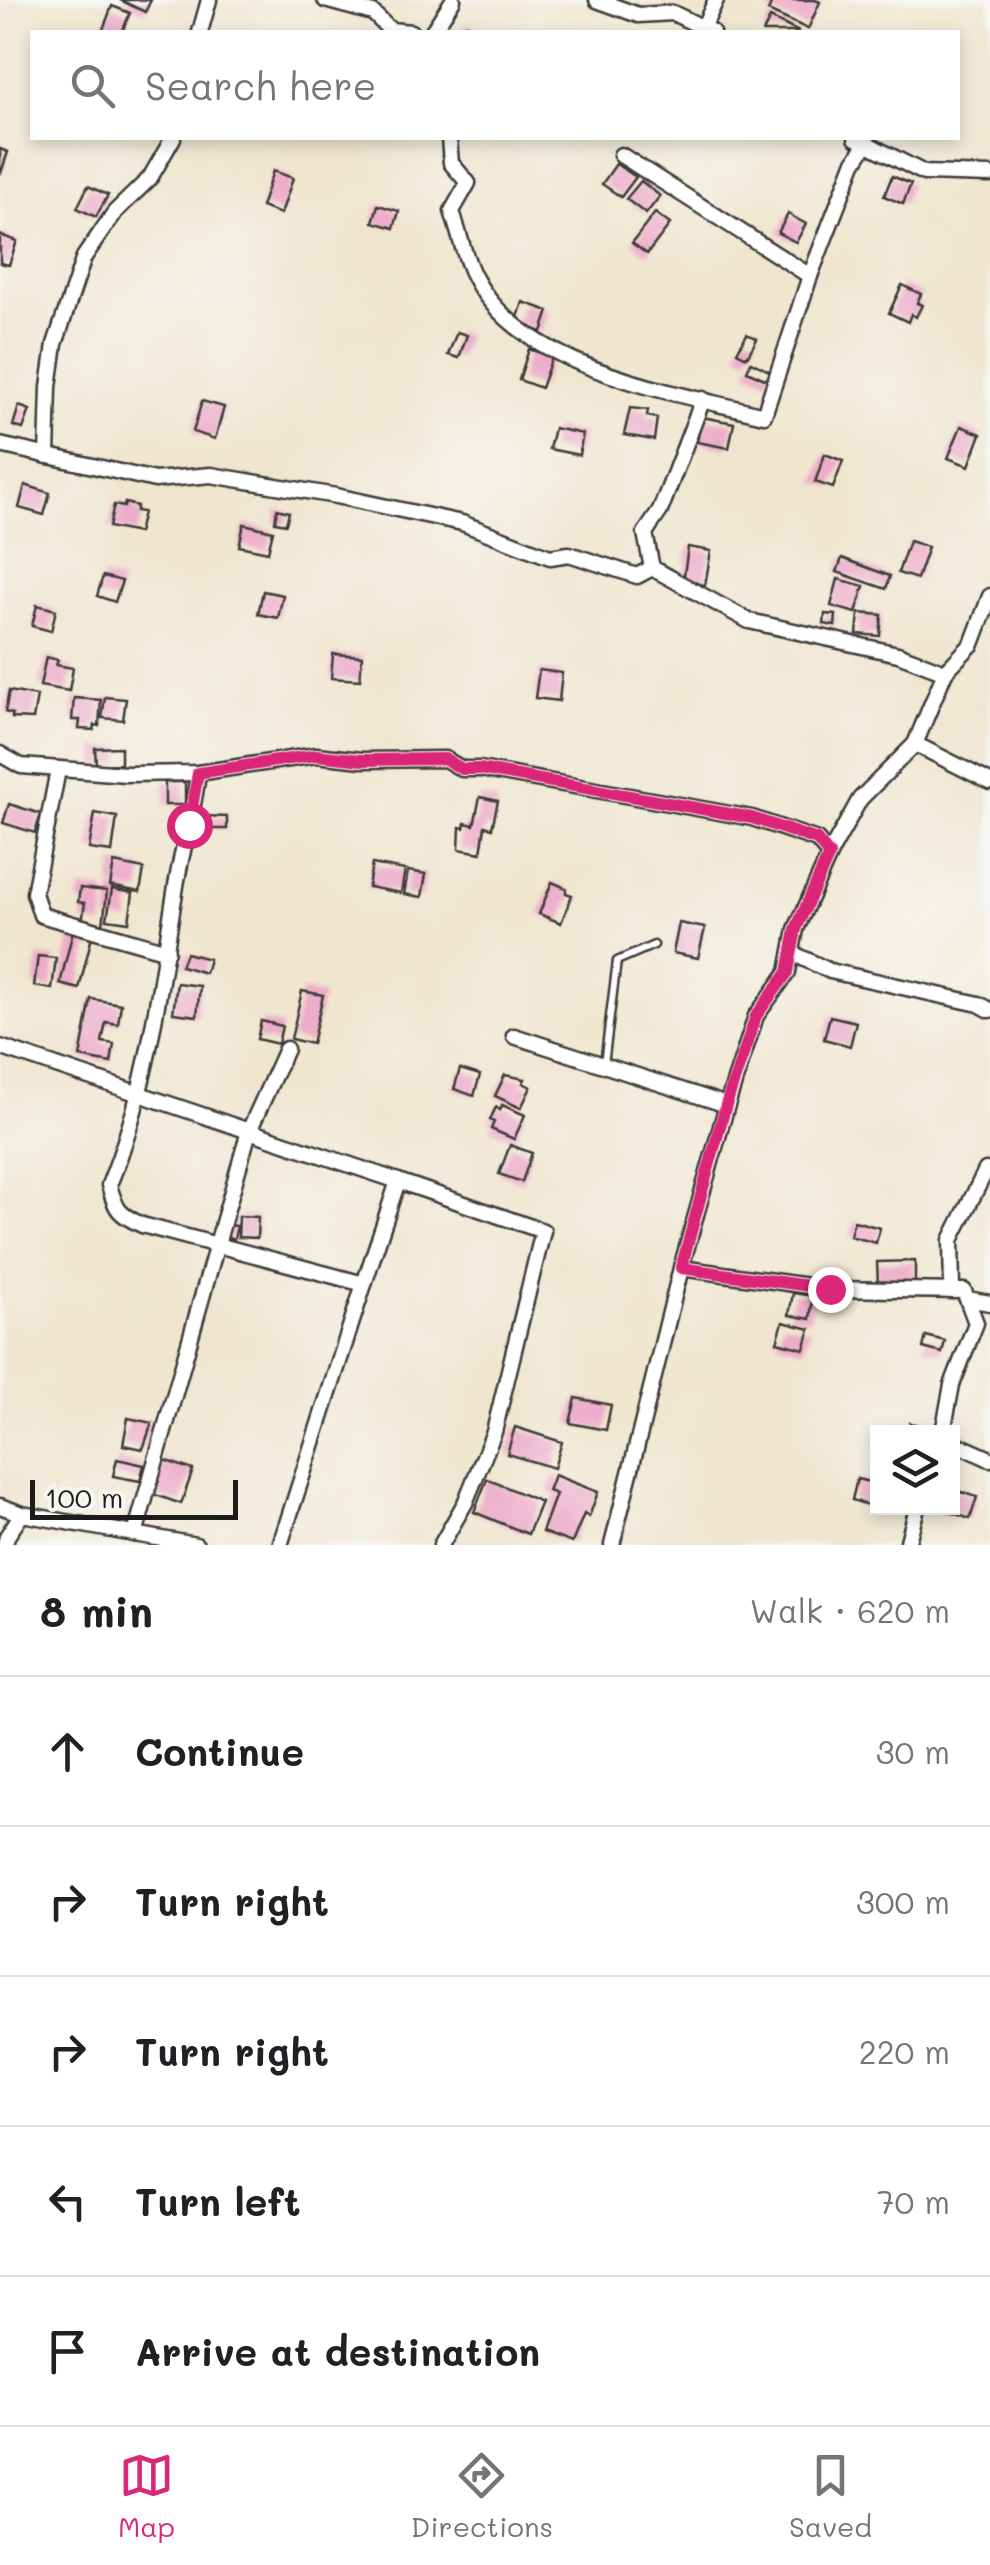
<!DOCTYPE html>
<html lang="en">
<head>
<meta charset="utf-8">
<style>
	body { margin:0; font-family:Mali,sans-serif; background:#f2f2f2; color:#202124 }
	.controls { position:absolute; right:30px; bottom:30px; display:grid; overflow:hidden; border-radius:0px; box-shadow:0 5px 15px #0003 }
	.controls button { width:90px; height:90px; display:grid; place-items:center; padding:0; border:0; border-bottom:2px solid #e0e0e0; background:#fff; color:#202124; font:50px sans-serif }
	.scale { position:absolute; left:30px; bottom:25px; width:208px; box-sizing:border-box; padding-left:10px; border:5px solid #1c1c1c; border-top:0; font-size:28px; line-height:35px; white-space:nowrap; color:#1c1c1c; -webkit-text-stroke:8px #f6f6f2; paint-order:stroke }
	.stop { position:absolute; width:30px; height:30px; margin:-22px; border:8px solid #db2777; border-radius:50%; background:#fff }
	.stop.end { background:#db2777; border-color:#fff; box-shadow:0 2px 10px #0008 }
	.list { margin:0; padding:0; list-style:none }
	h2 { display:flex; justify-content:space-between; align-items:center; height:130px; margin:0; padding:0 40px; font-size:42px }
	h2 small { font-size:32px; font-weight:400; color:#757577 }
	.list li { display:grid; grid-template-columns:65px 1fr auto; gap:30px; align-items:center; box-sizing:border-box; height:150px; padding:0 40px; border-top:2px solid #e0e0e0 }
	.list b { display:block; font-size:38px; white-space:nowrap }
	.list em { font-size:32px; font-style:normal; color:#757577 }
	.icon { flex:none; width:55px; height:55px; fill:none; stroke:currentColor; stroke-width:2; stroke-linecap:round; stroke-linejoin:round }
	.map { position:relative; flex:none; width:990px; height:1545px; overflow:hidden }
	.search { position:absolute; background:#fff; box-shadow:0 5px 15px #0003; left:30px; right:30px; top:30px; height:110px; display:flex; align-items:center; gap:25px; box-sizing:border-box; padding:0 35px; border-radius:0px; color:#757577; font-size:38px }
	.sheet { height:880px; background:#fff }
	nav { display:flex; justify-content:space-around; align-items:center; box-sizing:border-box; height:140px; border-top:2px solid #e0e0e0; background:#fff; font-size:28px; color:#757577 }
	nav a { display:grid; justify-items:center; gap:5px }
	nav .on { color:#db2777 }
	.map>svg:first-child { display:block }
</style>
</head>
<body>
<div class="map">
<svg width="990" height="1545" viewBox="0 0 990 1545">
	<rect width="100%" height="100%" fill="#f6f6f2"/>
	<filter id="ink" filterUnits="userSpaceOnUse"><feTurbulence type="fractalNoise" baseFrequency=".01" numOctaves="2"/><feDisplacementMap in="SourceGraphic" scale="20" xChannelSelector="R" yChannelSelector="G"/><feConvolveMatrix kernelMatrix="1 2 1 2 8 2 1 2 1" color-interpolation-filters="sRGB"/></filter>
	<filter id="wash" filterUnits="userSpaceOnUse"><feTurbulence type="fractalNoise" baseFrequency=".0048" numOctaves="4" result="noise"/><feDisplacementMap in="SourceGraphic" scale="40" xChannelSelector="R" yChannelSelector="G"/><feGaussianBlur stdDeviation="2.25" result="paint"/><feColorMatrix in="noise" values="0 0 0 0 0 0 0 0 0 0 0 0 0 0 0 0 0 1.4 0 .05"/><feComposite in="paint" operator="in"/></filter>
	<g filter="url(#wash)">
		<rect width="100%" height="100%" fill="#f0e6cf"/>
		<g id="blocks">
			<g fill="#edacc9">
				<polygon points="120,0 151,0 145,12"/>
				<polygon points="773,0 815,0 820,2 808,29 768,11"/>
				<polygon points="112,6 130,13 122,32 102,32"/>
				<polygon points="770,18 799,32 763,32"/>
				<polygon points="466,24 484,32 462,32"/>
				<polygon points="0,149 8,152 1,173 0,173"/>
				<polygon points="616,164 636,177 621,197 602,184"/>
				<polygon points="273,171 293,178 281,214 261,207"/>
				<polygon points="892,176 911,184 903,204 884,196"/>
				<polygon points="641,181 660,196 646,214 626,199"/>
				<polygon points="88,186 108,195 96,217 77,208"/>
				<polygon points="378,205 399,211 394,228 373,222"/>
				<polygon points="655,213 670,224 647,254 632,243"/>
				<polygon points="788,214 806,224 796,242 778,233"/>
				<polygon points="0,235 17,241 9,265 0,263"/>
				<polygon points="902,285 921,294 917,303 922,305 916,317 911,314 908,322 889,313"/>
				<polygon points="523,302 549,311 542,332 516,323"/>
				<polygon points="457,332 467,335 459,358 448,355"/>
				<polygon points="747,334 757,339 747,357 737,352"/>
				<polygon points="529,349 552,357 541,388 519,380"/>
				<polygon points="751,362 771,372 767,380 747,371"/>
				<polygon points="202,401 224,407 215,439 193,432"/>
				<polygon points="19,406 30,410 23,429 13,426"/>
				<polygon points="630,408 648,410 647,416 657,418 654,440 624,435"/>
				<polygon points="702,417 734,423 729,448 697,442"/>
				<polygon points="961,426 981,434 969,466 948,458"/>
				<polygon points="554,428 583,434 579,455 549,449"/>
				<polygon points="825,454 843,461 833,488 815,482"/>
				<polygon points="25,485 50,493 44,515 19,508"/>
				<polygon points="125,503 137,506 136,511 143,512 138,533 109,527 114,505 124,507"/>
				<polygon points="277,509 289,512 286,524 275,522"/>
				<polygon points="244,524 273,531 268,552 239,546"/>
				<polygon points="909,541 928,547 917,579 898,573"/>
				<polygon points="688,547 711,551 705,585 683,582"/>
				<polygon points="842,558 890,576 886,589 837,572"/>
				<polygon points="103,576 122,581 115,602 97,596"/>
				<polygon points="838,579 864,586 856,613 831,606"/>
				<polygon points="263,591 283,595 278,618 258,614"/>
				<polygon points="37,605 56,610 51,631 32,626"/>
				<polygon points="859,613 882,615 880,636 857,634"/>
				<polygon points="825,614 836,615 835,626 824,624"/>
				<polygon points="333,654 362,656 360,680 331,678"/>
				<polygon points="46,657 58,660 56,665 73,668 69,691 40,686"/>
				<polygon points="539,670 562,673 559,701 535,698"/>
				<polygon points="9,691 37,696 33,719 12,718 12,714 5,712"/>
				<polygon points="105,697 126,699 123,720 102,718"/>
				<polygon points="74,698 101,700 99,726 95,725 94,730 79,729 80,720 72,720"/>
				<polygon points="121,747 121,764 96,765 95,748"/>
				<rect x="165" y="782" width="20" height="23"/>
				<polygon points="480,797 498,801 492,828 485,826 481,853 459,849 460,827 464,828 465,823 474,825"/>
				<polygon points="9,804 41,814 35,833 3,823"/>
				<polygon points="95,813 117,817 112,852 89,849"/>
				<polygon points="206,816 227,817 227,829 205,829"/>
				<polygon points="114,863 144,869 140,892 110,886"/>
				<polygon points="372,864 405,870 401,893 368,887"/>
				<polygon points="408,871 426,874 422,897 404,894"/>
				<polygon points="552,882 566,888 566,893 572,895 561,923 539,914"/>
				<polygon points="80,888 107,891 103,925 82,922 85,903 78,902"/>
				<polygon points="112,889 133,893 129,922 107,919"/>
				<polygon points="679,923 705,928 698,958 673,953"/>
				<polygon points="73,931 92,936 79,989 60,984"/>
				<polygon points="186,953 209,959 205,973 181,966"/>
				<polygon points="38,956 56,958 52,989 34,986"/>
				<polygon points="177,983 200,986 197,1016 173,1013"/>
				<polygon points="302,991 323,995 312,1044 291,1039"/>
				<polygon points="91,999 121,1004 118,1024 106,1022 102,1042 114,1044 111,1063 80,1057"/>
				<polygon points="830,1016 856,1022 850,1046 824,1039"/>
				<polygon points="261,1021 282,1026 278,1044 257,1039"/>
				<polygon points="460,1069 480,1075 474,1096 454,1089"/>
				<polygon points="505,1075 525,1079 523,1083 531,1087 521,1108 495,1096"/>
				<polygon points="502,1105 525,1115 514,1139 491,1129 494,1122 490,1120 496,1107 500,1110"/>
				<polygon points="510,1145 532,1153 522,1182 499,1174"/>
				<polygon points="239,1216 258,1217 257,1238 238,1237"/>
				<polygon points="854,1221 880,1228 876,1243 850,1236"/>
				<polygon points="229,1225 237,1226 234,1239 227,1237"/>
				<polygon points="915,1261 915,1284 878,1285 877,1262"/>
				<polygon points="793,1293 813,1296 810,1319 789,1315"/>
				<polygon points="783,1322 810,1329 804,1349 777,1342"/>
				<polygon points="926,1336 945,1341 942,1353 923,1348"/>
				<polygon points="576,1398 611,1405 606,1430 570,1423"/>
				<polygon points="128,1418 152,1423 143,1449 123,1445"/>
				<polygon points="910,1423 932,1427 931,1432 908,1432"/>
				<polygon points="515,1427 562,1442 554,1468 507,1454"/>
				<polygon points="117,1459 144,1465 140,1481 113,1476"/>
				<polygon points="164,1460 193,1470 181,1504 153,1494"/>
				<polygon points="554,1475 598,1492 589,1517 584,1514 572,1543 542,1532 556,1494 548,1491"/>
				<polygon points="487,1479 541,1502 528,1534 474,1512"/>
				<polygon points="857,1479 878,1484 874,1507 852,1500"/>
				<polygon points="952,1489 977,1497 970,1519 938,1508 952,1508"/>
			</g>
		</g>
	</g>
	<g filter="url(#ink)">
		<use href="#blocks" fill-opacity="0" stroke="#3c3a37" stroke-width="2.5"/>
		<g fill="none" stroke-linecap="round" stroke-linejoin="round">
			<defs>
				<polyline id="service" points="604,1064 617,961 654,945"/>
				<g id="minor">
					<polyline points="325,0 373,13 390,30 411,32"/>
					<polyline points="597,0 638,15 673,13 712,32"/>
					<polyline points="704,26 716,0"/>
					<polyline points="200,32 209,0"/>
					<polyline points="432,32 453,0"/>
					<path d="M449,138L451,163L468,183L452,211C458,230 463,251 471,270C515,369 670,391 764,415L810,276L854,163L866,144"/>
					<polyline points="856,138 924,173 990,175"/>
					<polyline points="621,155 810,276"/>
					<polyline points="0,445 155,480 211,475 336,496 462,523 550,557 569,554 637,576 652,568 749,621 898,654 945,672"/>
					<polyline points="47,456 49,387 55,344 84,257 115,212 150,178 173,138"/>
					<polyline points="652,568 645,533 660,511 703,399"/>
					<polyline points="915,744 990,782"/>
					<polyline points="0,754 21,766 126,774 198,773 316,755 362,760 445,759 462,769 480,769 752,818 817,840 829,855"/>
					<polyline points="58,770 34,893 41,915 167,951"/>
					<path d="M198,773C194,811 182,848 176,886C159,990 149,1086 109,1185C116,1210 118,1214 142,1225L364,1284L398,1181L543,1231L494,1432L465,1503L441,1545"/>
					<polyline points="792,953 830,971 979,1004 990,1010"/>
					<polyline points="514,1036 727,1105"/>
					<polyline points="0,1047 249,1131 135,1534"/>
					<polyline points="286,1049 249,1131 398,1181"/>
					<polyline points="681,1268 830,1289 964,1291 976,1323 952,1385 943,1432"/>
					<polyline points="952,1291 951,1240 986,1170 990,1171"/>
					<polyline points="967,1299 990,1303"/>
					<polyline points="952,1442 990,1459"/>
					<polyline points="0,1506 22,1514 196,1545"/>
					<polyline points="5,1545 7,1536 22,1514"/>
					<polyline points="280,1545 364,1284"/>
					<polyline points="612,1545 681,1268 727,1105 756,1016 788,972 796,929 831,851 860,799 915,744 945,672 972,644 990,596"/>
					<polyline points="907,1545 917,1508"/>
				</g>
			</defs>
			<use href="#service" stroke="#3c3a37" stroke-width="11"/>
			<use href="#minor" stroke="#3c3a37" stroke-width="19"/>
			<use href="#service" stroke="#fff" stroke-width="6"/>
			<use href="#minor" stroke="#fff" stroke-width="14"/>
		</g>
	</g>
	<g fill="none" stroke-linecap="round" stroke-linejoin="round" filter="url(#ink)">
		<polyline stroke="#db2777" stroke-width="12" points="189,825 198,773 316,755 362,760 445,759 462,769 480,769 752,818 817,840 829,855 796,929 788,972 756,1016 726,1105 681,1268 830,1289"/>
	</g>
</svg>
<div class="controls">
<button><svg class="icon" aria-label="layers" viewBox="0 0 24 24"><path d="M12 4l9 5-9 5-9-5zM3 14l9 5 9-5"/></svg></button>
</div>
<div class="scale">100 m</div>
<div class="stop" style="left:189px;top:825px"></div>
<div class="stop end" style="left:830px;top:1289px"></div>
<div class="search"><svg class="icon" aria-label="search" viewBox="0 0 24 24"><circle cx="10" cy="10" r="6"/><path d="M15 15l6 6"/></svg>Search here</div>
</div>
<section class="sheet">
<h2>8 min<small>Walk · 620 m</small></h2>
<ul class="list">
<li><svg class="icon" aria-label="ahead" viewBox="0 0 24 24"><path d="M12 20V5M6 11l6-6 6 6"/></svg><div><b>Continue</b></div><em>30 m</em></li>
<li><svg class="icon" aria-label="right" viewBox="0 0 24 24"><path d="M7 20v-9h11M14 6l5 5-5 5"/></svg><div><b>Turn right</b></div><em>300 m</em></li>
<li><svg class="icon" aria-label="right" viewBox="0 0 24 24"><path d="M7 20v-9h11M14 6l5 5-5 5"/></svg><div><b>Turn right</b></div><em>220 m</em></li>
<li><svg class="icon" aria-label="left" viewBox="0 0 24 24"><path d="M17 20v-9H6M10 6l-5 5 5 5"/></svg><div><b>Turn left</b></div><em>70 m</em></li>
<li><svg class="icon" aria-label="arrive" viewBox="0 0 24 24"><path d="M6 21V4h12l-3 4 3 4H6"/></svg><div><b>Arrive at destination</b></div></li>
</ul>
</section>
<nav>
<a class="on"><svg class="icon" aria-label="map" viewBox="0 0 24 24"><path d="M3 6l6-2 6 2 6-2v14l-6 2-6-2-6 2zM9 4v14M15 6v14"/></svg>Map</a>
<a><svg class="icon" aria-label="directions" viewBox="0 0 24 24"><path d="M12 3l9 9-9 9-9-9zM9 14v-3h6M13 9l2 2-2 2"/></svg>Directions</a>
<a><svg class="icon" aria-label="saved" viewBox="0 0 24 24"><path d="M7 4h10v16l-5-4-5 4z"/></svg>Saved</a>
</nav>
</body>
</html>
